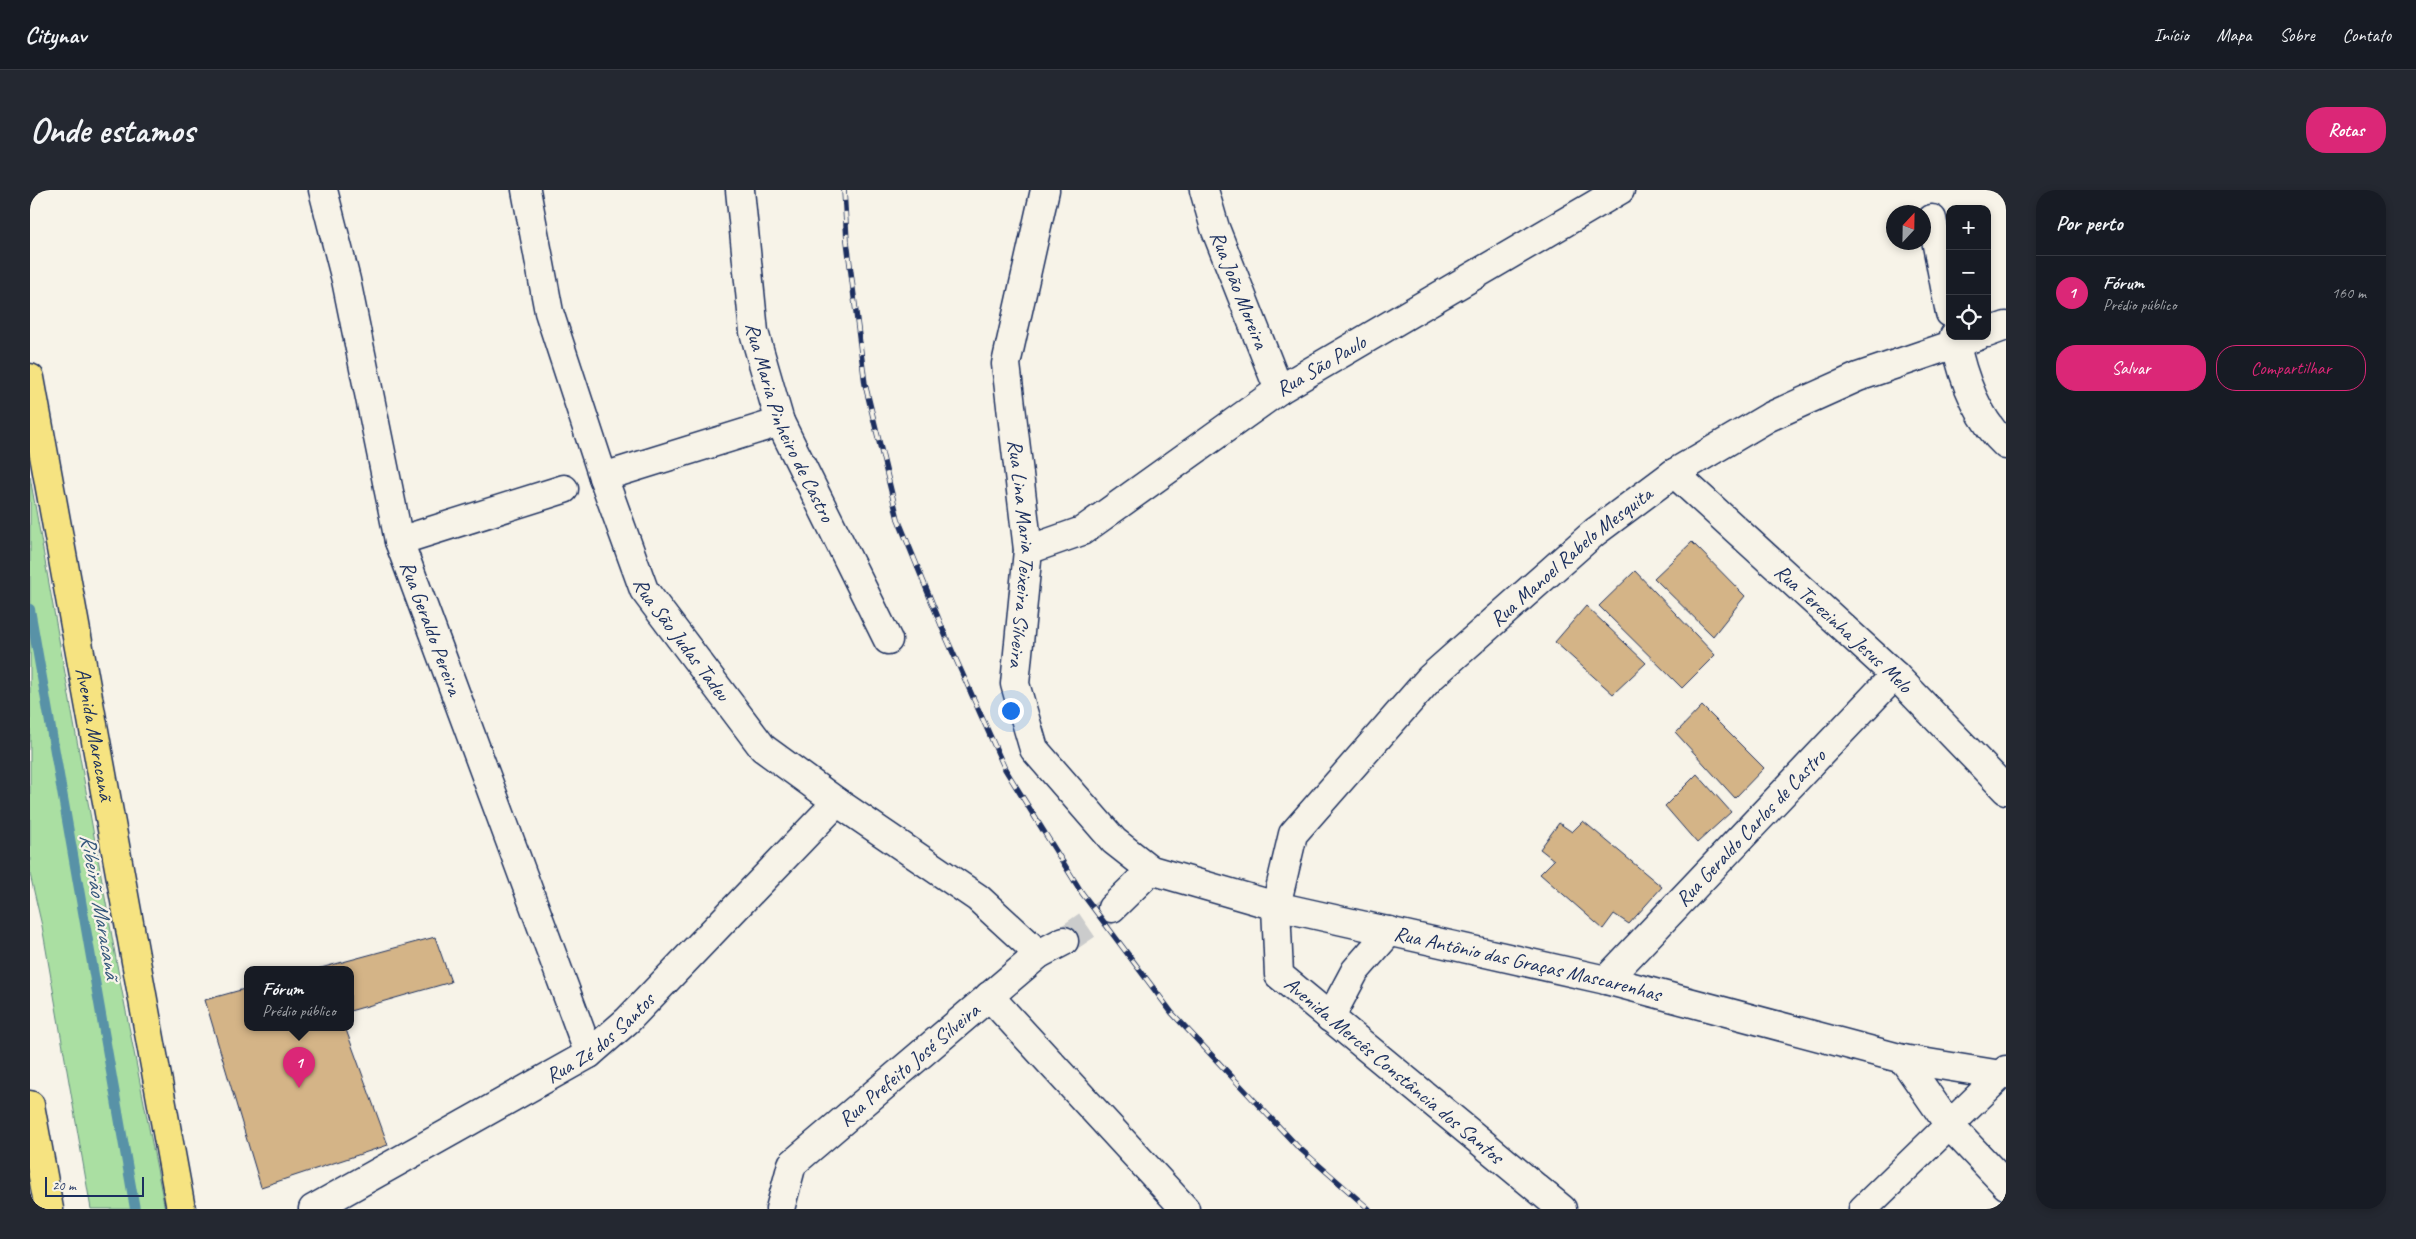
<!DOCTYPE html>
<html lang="pt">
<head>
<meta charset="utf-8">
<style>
	body { margin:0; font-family:Caveat,sans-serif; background:#242831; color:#f1f3f6 }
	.controls { position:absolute; right:15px; top:15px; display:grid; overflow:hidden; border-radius:10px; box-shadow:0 2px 8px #0003 }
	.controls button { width:45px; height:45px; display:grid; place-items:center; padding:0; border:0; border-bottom:1px solid #363941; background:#171b24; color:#f1f3f6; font:25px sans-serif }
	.compass { position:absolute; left:1856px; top:15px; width:45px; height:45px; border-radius:50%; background:#171b24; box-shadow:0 2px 8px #0003; rotate:22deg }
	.scale { position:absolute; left:15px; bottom:12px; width:99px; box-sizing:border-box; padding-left:5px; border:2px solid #1b2f5e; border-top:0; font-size:14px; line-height:18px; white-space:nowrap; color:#1b2f5e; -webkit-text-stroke:4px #f7f3e8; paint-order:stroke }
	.you { position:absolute; left:980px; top:520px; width:18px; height:18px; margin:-12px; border:4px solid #fff; border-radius:50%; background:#1a73e8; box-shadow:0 0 0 8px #1a73e833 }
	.badge { display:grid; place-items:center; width:32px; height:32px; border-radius:50%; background:#db2777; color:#fff; font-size:16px; font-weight:700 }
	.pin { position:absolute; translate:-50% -41px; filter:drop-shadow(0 1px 2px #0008) }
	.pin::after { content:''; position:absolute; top:26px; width:18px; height:15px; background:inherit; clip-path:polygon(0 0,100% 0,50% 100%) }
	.popup { position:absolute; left:214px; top:776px; width:110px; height:65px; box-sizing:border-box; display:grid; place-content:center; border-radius:10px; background:#171b24; filter:drop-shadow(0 1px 4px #0005); font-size:16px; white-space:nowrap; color:#9ea1a6 }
	.popup b { font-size:19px; color:#f1f3f6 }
	.popup::after { content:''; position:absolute; left:50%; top:100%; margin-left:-10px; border:10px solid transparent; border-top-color:#171b24 }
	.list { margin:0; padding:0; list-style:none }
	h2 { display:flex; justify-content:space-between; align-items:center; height:65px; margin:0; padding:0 20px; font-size:21px }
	h2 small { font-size:16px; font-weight:400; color:#9ea1a6 }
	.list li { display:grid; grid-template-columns:32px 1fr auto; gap:15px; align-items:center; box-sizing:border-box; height:75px; padding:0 20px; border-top:1px solid #363941 }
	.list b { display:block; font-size:19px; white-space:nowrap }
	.list p { margin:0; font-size:16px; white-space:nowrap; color:#9ea1a6 }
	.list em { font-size:16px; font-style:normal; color:#9ea1a6 }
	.actions { display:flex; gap:10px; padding:15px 20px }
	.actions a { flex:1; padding:11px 0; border:1px solid #db2777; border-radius:20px; text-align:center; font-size:18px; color:#db2777 }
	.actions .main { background:#db2777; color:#fff }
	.icon { flex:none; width:28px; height:28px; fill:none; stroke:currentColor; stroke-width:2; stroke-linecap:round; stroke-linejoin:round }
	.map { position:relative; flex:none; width:1976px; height:1019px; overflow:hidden; border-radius:20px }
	header { display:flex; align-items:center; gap:30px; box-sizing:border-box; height:70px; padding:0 25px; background:#171b24; border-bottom:1px solid #363941 }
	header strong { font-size:24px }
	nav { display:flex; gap:28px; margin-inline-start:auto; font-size:18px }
	.intro { display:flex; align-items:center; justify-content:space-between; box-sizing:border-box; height:120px; padding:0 30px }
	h1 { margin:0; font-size:35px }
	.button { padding:12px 22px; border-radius:20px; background:#db2777; color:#fff; font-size:18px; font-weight:700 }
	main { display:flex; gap:30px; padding:0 30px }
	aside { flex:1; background:#171b24; border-radius:20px; box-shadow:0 2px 8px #0003 }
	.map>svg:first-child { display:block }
</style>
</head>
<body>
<header>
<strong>Citynav</strong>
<nav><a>Início</a><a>Mapa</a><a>Sobre</a><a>Contato</a></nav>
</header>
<div class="intro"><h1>Onde estamos</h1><a class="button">Rotas</a></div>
<main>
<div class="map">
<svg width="1976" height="1019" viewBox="0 0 1976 1019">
	<rect width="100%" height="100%" fill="#f7f3e8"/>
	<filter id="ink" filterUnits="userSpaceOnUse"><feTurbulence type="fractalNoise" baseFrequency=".02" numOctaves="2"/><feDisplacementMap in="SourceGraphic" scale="10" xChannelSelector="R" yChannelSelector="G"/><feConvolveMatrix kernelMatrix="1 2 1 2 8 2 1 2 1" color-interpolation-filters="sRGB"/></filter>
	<g filter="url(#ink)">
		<polygon fill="#aadfa2" stroke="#628780" points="0,287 89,786 135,1019 61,1019 12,736 0,684"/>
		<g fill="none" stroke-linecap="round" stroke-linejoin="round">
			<polyline stroke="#5992a7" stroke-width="10" points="0,419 105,1019"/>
		</g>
		<g fill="#d4b487" stroke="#1b2f5e">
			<polygon points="1662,352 1715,406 1683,446 1624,388"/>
			<polygon points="1605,381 1685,465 1652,498 1569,416"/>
			<polygon points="1556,416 1616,473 1583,504 1525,452"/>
			<polygon points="1672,516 1734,578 1705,608 1646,543"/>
			<polygon points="1667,584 1701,622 1667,653 1635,616"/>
			<polygon points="1553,631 1632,697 1599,734 1584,724 1573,739 1510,684 1524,670 1510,659 1529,633 1542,642"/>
			<polygon points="405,747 421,792 320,821 320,779 287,779"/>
			<polygon points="218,798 218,837 315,837 358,955 231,997 175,810"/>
		</g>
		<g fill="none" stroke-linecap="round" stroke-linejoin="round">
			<polyline stroke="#cbcccc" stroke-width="28" stroke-dasharray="28 14" stroke-linecap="butt" points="1034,751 1082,718"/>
			<defs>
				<g id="minor">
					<path id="s1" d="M293,0L316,90L369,351L559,864"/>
					<path id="s2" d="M496,0L519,122L573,287L614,400L733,558L807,612L948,708L1009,764"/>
					<path id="s3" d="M710,0L724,142L750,232L858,450"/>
					<path id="s4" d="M1015,0L976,174L998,360L985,494L1004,559L1084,651L1121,680L1246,716L1576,790L1873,869L1971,885"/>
					<path id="s5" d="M1174,0L1185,38L1249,200"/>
					<polyline points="1902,29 1920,123"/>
					<polyline points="1957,143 1976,136"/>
					<path d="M1924,146C1932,185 1946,228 1976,255"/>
					<path id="s6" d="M1644,283L1865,485L1976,600"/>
					<polyline points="573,287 750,232"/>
					<polyline points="369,351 534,299"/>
					<path id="s7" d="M998,360L1052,341L1249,200L1590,0"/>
					<polyline points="1082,718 1121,680"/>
					<path id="s8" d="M1576,790L1865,485"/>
					<polyline points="959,806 1155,1019"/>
					<polyline points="1300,828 1325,781 1360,741"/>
					<polyline points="1873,869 1919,935 1976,995"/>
					<path id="s9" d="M283,1019L559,864L598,830L807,612"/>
					<path id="s10" d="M750,1019L762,974L1009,764L1034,751"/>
					<path id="s11" d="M1532,1019L1249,785L1246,716L1263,644L1400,488L1565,342L1644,283L1739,227L1828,187L1948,146"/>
					<polyline points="1833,1019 1976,880"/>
				</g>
				<g id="primary">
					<path id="s12" d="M0,188L151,1019"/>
					<polyline points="0,915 19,1019"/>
				</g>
			</defs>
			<use href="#minor" stroke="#1b2f5e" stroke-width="31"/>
			<use href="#primary" stroke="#1b2f5e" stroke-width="31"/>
			<use href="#minor" stroke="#f7f3e8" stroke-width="28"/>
			<use href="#primary" stroke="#f6e381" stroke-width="28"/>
			<defs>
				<polyline id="rail" points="814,0 817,51 835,194 868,329 916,447 975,579 1052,703 1142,823 1267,956 1339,1019"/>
			</defs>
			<use href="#rail" stroke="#1b2f5e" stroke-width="5.5"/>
			<use href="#rail" stroke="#f7f3e8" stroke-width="4" stroke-dasharray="11" stroke-linecap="butt"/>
		</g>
	</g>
	<g text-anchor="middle" stroke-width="4.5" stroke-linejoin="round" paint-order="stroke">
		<g font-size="21" fill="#1b2f5e" stroke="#f7f3e8">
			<text dy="7" stroke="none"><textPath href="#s5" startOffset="106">Rua João Moreira</textPath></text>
			<text dy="7" stroke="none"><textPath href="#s7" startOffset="348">Rua São Paulo</textPath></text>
			<text dy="7" stroke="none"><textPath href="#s3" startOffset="240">Rua Maria Pinheiro de Castro</textPath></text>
			<text dy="7" stroke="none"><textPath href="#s4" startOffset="369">Rua Lina Maria Teixeira Silveira</textPath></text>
			<text dy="7" stroke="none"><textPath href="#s11" startOffset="904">Rua Manoel Rabelo Mesquita</textPath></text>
			<text dy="7" stroke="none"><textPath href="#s1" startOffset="452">Rua Geraldo Pereira</textPath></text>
			<text dy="7" stroke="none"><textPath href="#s6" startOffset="230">Rua Terezinha Jesus Melo</textPath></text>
			<text dy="7" stroke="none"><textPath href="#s2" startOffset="480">Rua São Judas Tadeu</textPath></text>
			<text dy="7" stroke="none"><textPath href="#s12" startOffset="362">Avenida Maracanã</textPath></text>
			<text dy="7" stroke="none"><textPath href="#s8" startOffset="210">Rua Geraldo Carlos de Castro</textPath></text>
			<text dy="7" stroke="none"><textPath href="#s4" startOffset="1125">Rua Antônio das Graças Mascarenhas</textPath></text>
			<text dy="7" stroke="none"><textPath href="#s9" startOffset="335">Rua Zé dos Santos</textPath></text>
			<text dy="7" stroke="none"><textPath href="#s10" startOffset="200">Rua Prefeito José Silveira</textPath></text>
			<text transform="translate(1364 880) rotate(40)" y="7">Avenida Mercês Constância dos Santos</text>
		</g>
		<g font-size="22" font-style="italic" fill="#35587c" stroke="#f7f3e8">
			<text transform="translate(71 716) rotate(80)" y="8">Ribeirão Maracanã</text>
		</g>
	</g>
</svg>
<div class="controls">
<button>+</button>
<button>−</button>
<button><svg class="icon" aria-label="locate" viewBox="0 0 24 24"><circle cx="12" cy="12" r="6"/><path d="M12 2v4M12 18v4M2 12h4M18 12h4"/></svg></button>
</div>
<svg class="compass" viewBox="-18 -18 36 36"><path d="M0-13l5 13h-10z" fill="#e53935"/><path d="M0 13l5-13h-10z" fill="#9ea1a6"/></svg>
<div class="scale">20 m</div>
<div class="you"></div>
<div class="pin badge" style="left:269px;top:898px">1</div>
<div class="popup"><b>Fórum</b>Prédio público</div>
</div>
<aside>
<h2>Por perto<small></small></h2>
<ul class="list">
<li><span class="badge">1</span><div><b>Fórum</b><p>Prédio público</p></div><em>160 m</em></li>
</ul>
<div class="actions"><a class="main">Salvar</a><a>Compartilhar</a></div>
</aside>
</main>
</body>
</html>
